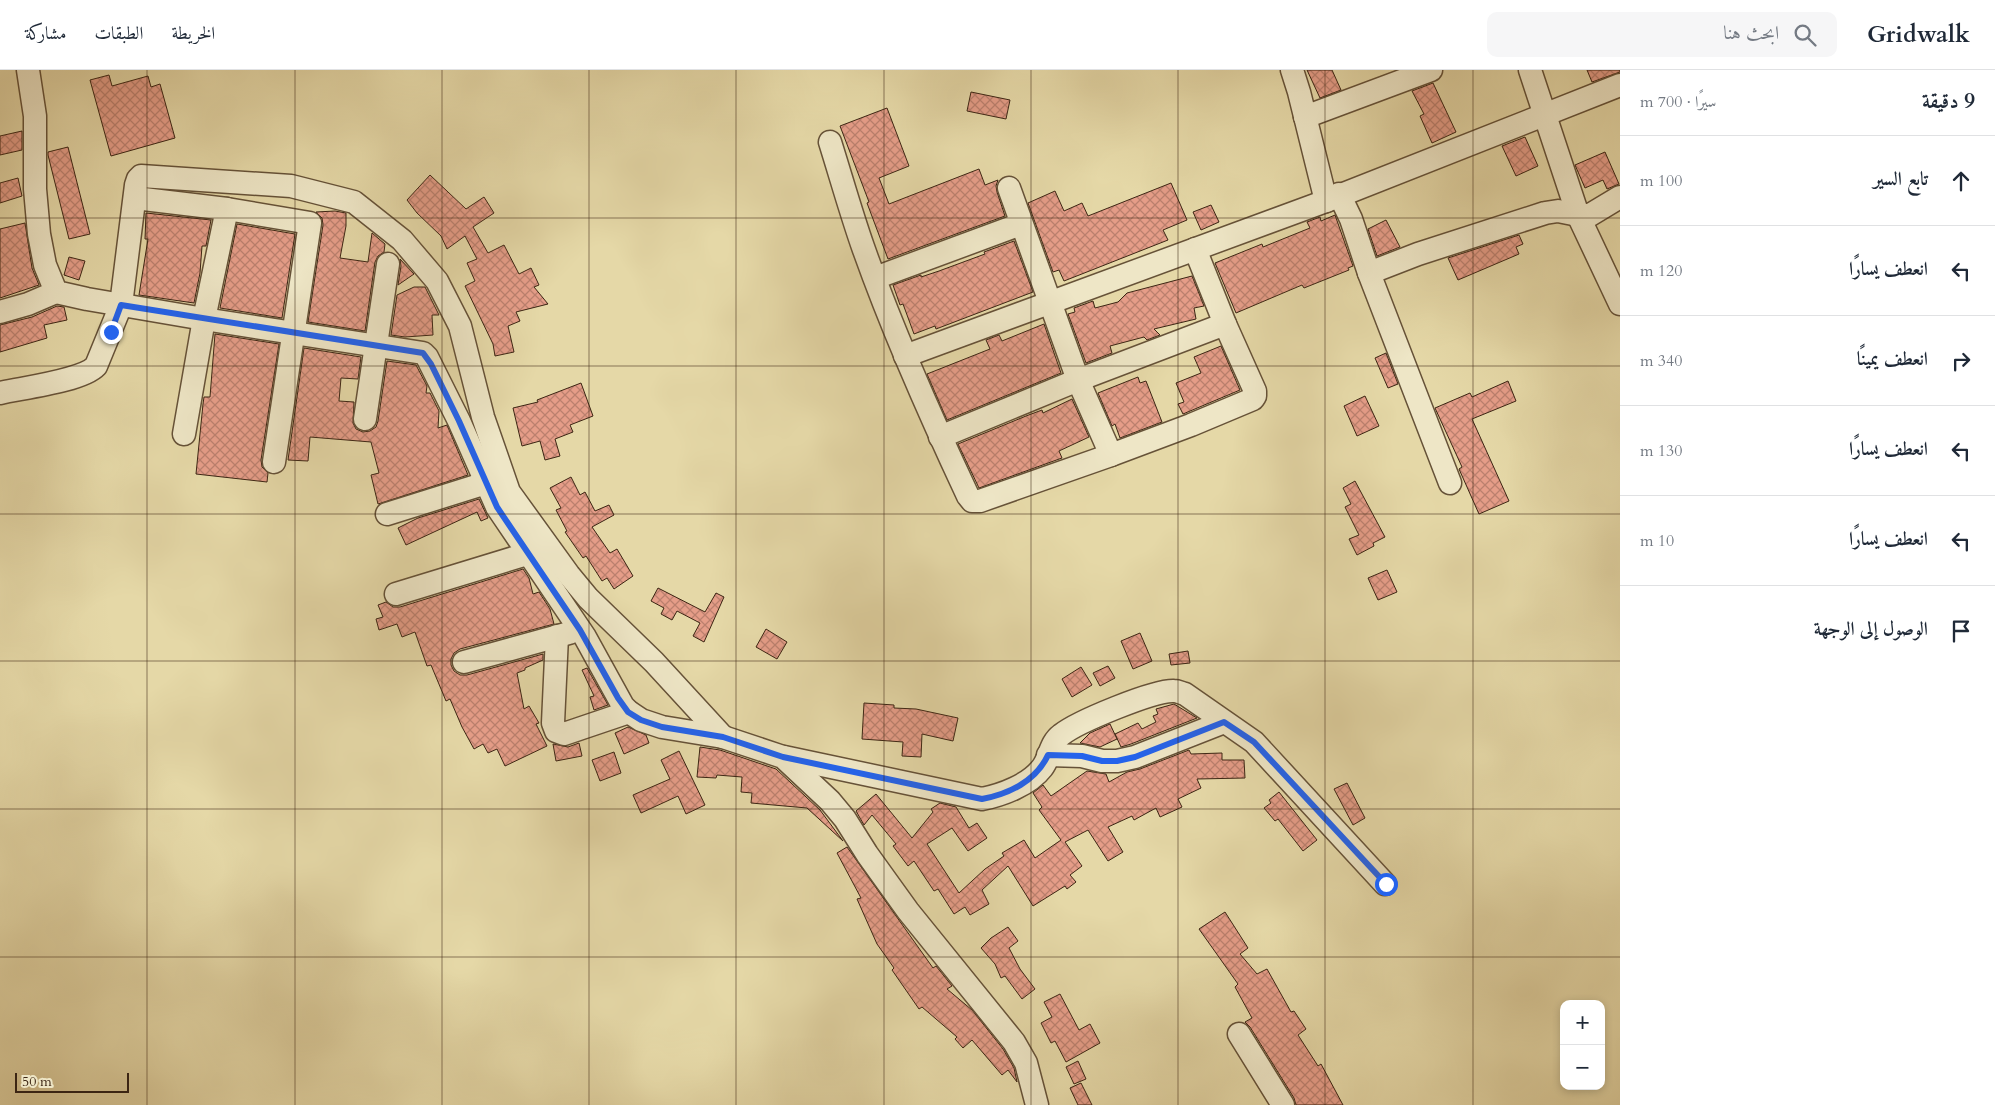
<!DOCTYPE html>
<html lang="ar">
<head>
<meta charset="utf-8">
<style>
	body { margin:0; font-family:Cardo,Amiri,serif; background:#f6f6f7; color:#1f2937; direction:rtl }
	.controls { position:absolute; right:15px; bottom:15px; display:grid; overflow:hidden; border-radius:10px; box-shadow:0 2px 8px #0003 }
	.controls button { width:45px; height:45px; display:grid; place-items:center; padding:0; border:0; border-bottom:1px solid #e0e1e3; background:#fff; color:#1f2937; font:25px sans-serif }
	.scale { position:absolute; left:15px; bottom:12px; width:114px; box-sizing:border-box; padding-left:5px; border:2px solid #3c2513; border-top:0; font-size:14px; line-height:18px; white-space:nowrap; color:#3c2513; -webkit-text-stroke:4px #eee6c6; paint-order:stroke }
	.stop { position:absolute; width:15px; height:15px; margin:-11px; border:4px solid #2563eb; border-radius:50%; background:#fff }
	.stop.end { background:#2563eb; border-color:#fff; box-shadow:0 1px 5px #0008 }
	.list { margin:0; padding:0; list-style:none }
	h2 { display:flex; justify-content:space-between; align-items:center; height:65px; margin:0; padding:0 20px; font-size:21px }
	h2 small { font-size:16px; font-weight:400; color:#747a83 }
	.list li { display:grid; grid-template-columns:32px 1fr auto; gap:15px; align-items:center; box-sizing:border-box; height:90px; padding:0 20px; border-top:1px solid #e0e1e3 }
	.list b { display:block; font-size:19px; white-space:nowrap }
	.list em { font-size:16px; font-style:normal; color:#747a83 }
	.icon { flex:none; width:28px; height:28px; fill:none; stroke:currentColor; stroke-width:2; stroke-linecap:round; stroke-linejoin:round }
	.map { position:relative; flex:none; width:1620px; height:1035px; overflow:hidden; direction:ltr }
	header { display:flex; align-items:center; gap:30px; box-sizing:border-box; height:70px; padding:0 25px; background:#fff; border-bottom:1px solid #e0e1e3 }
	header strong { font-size:24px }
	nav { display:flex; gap:28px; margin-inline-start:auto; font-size:18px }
	.search { width:350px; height:45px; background:#f6f6f7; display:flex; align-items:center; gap:12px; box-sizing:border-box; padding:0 18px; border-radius:10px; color:#747a83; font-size:19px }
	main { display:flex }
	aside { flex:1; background:#fff }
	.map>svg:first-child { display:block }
</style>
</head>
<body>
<header>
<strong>Gridwalk</strong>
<div class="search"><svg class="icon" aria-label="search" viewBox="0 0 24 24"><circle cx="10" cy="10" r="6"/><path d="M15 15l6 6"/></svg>ابحث هنا</div>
<nav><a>الخريطة</a><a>الطبقات</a><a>مشاركة</a></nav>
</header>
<main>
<aside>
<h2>9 دقيقة<small>سيرًا · 700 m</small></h2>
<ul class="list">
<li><svg class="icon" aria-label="ahead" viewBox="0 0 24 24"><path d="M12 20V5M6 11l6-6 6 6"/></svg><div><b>تابع السير</b></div><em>100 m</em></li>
<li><svg class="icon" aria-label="left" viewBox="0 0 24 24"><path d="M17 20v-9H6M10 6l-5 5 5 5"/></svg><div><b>انعطف يسارًا</b></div><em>120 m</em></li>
<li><svg class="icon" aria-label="right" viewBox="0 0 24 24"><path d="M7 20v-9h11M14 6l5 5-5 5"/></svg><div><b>انعطف يمينًا</b></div><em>340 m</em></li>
<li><svg class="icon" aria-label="left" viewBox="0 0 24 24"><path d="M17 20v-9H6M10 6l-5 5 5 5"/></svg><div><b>انعطف يسارًا</b></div><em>130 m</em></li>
<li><svg class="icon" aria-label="left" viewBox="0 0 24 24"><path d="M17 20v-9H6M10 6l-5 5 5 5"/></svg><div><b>انعطف يسارًا</b></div><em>10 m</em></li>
<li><svg class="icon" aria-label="arrive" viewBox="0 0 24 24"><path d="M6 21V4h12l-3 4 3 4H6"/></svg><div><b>الوصول إلى الوجهة</b></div></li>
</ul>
</aside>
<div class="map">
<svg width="1620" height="1035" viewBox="0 0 1620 1035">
	<defs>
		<pattern id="building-cross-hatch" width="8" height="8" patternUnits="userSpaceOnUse" patternTransform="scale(1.25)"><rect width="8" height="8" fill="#e59d88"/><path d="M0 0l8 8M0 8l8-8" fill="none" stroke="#bb806e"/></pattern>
	</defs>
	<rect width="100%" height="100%" fill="#e5d8a7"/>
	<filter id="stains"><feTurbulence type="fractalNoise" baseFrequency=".004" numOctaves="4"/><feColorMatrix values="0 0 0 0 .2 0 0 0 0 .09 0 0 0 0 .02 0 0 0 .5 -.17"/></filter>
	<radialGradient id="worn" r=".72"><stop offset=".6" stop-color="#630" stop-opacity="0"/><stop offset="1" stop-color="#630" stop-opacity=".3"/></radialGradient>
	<g fill="url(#building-cross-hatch)" stroke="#3c2513">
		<polygon points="1307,0 1332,0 1341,20 1320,28"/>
		<polygon points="1587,0 1620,0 1620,2 1592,12"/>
		<polygon points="109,5 112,16 148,6 151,17 160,14 175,68 111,86 90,10"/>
		<polygon points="1433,13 1456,62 1432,73 1420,46 1424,44 1412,21"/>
		<polygon points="971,22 1010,30 1006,49 967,41"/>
		<polygon points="887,38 909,96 879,108 889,134 979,99 985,115 998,110 996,116 997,122 1005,146 888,189 867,133 869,132 840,56"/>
		<polygon points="22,61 22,80 0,85 0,66"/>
		<polygon points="1525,67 1538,96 1516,106 1502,76"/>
		<polygon points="68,77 90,164 69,169 48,85 48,82"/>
		<polygon points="1605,82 1619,114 1607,119 1603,110 1585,118 1575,95"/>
		<polygon points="430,105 466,139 484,127 494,143 473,157 488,183 504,175 519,204 531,198 539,215 534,217 548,234 516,242 520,251 508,256 514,282 495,286 493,274 465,216 475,211 467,193 477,189 465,166 447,179 441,166 417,143 407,130"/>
		<polygon points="18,108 22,126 0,133 0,113"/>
		<polygon points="1171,113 1187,150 1163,160 1168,170 1064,211 1059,200 1053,202 1028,133 1055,121 1064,141 1082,133 1088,146"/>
		<polygon points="1211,135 1219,152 1201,160 1193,142"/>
		<polygon points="335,141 346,143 346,156 340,188 368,192 372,163 385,174 384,182 378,186 375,192 365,261 308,252 323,155 322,148 316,142"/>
		<polygon points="146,143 211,150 206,176 202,176 200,203 194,233 139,225 148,169 145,169"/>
		<polygon points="1335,145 1353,196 1348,198 1349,200 1304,218 1302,215 1236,243 1215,193 1262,174 1263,177 1310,158 1307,152 1320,147 1321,151"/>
		<polygon points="1386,150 1400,177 1377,186 1368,159"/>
		<polygon points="25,153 32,198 39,215 0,228 0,159"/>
		<polygon points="237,154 295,164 282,248 220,238"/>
		<polygon points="1519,165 1523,174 1516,177 1519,184 1458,210 1448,188"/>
		<polygon points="1014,171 1033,222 936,259 935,256 914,264 903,234 900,235 893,215 921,205 921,207 939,201 985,184 984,182"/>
		<polygon points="69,187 85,191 79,210 64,205"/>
		<polygon points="400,189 414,204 398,215 401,196"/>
		<polygon points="1192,206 1204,236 1194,238 1196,249 1154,259 1160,265 1147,270 1144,267 1110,276 1112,283 1086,293 1068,244 1075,242 1074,238 1093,231 1095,238 1118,232 1127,223"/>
		<polygon points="414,217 425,217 439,245 432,245 433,265 405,267 391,265 397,225"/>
		<polygon points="57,236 64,237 67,250 44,255 47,268 0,282 0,255 32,247"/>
		<polygon points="1044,254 1061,303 947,350 927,304 990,279 986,270 999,265 1002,271"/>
		<polygon points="215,264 279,274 261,390 262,397 268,403 267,412 196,404 203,334 204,327 210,327"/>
		<polygon points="1221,276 1240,320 1183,344 1178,334 1184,332 1176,313 1201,303 1194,287"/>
		<polygon points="304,278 361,287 358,309 341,308 339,331 354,332 353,353 356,359 363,362 370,361 376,357 378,351 387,291 416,295 427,316 426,323 430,323 439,341 438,358 447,355 468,405 378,434 371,405 379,403 371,372 310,367 308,391 288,390"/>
		<polygon points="1386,283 1398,314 1388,318 1375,288"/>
		<polygon points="1138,307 1140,313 1146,311 1162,352 1120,368 1115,354 1112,356 1098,323"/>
		<polygon points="1508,311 1516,331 1472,349 1509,431 1479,444 1459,399 1462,397 1435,338 1470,323 1472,327"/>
		<polygon points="581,313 593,346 570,355 573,362 555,369 560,386 545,390 540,371 522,376 513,338 538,332 537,330"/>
		<polygon points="1365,326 1379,356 1357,366 1344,336"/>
		<polygon points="1072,329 1089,367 1059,381 1062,388 979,418 958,374 1026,346 1042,340 1043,343"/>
		<polygon points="571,407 580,425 585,422 595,441 609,435 614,445 592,457 610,483 617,479 633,506 614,519 607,508 602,511 586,486 583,488 565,462 567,461 556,440 561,438 550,418"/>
		<polygon points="1355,411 1385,467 1373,473 1374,476 1357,485 1349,469 1359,465 1345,437 1351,434 1343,418"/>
		<polygon points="479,429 488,448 481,451 477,442 406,475 398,458 418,448"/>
		<polygon points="523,499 529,508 533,524 539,522 550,539 554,554 460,579 454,583 451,589 451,595 454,601 460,605 467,605 543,584 543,590 525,598 525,600 517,603 524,639 529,636 539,653 536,654 547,676 505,696 497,679 488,683 483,674 474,679 462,657 450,629 446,631 431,595 427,596 415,562 402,567 397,554 379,560 376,549 383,547 378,535 386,532 393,537 400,537"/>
		<polygon points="1387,500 1397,522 1378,530 1368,508"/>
		<polygon points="658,518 705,542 716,523 724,527 704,572 693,566 700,553 677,541 672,550 661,544 664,538 651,531"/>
		<polygon points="766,559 787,572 777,589 756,577"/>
		<polygon points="1140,563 1152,591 1133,599 1121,571"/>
		<polygon points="1188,581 1190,593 1171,595 1169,584"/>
		<polygon points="1108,596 1115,608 1100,616 1093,603"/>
		<polygon points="1081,597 1092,615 1072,627 1062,609"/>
		<polygon points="587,598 608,635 594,640 590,627 594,626 582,600"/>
		<polygon points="864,633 894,635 894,638 916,639 958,648 953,671 922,664 921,687 902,686 903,672 862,669"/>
		<polygon points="1174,634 1197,648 1131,674 1121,677 1115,664 1138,653 1142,659 1156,652 1153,646 1158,644 1156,639"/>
		<polygon points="1110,654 1117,669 1100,677 1080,673 1090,663"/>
		<polygon points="628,657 646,665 649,673 624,684 615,663"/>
		<polygon points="579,673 582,686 556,691 553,674 568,677"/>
		<polygon points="700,677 720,680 776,699 820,740 843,771 807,738 751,733 752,723 741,722 742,707 717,705 716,708 697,707"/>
		<polygon points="1189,680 1191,684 1222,683 1222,690 1244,690 1245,708 1197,709 1201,718 1178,729 1182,737 1160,747 1156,738 1134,750 1132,746 1108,757 1123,782 1108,791 1088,760 1065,772 1082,796 1070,805 1076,812 1067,819 1065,816 1033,836 1008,796 982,820 989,834 970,845 965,837 954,844 938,819 934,821 914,791 908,796 893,776 896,774 872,745 864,755 856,741 876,724 912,768 933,742 931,739 940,733 956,737 969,758 977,753 987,768 968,781 952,758 927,774 959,823 985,799 1004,786 1002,783 1024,770 1035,788 1061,770 1039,740 1042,737 1033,723 1043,715 1051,726 1087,701 1106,704 1109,712 1127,702 1140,699"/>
		<polygon points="679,681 705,735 686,744 678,726 641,743 633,725 670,709 661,690"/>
		<polygon points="614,682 621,703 600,711 592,690"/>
		<polygon points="1347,713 1365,748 1353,755 1334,719"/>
		<polygon points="1279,722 1317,770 1303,781 1278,749 1275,751 1264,738 1271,733 1269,730"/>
		<polygon points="847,777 933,898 936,896 952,916 947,919 972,940 1003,979 1014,998 1017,1012 1008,1000 1002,1005 972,970 963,978 955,969 957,967 922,937 919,939 892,900 894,898 877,874 857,829 861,828 837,783"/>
		<polygon points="1225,842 1248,878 1240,884 1257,904 1267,899 1291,942 1294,941 1306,959 1298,965 1318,996 1321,994 1343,1035 1296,1035 1294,1028 1250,957 1245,952 1252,948 1235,917 1238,914 1199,859"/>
		<polygon points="1008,857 1018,871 1009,878 1020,899 1035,919 1022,929 1005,906 1001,908 995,894 981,878 991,868"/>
		<polygon points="1060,924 1079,960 1090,954 1100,973 1066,992 1055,971 1051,973 1041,953 1052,947 1044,932"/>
		<polygon points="1078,991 1086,1009 1074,1014 1066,997"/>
		<polygon points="1081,1013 1092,1035 1078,1035 1070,1018"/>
	</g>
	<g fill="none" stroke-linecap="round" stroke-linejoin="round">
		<defs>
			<g id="minor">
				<polyline points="28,0 35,46 35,119 39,164 45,195 56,222 87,229 204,249 423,283 427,287 459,351 497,437 585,567 623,636 629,642 641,650 662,657 723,667 783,687 830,731 845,749 867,784 908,841 1014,972 1026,993 1037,1035"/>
				<polyline points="1292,0 1299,22 1326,131"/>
				<polyline points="1530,0 1578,145 1620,234"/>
				<polyline points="1305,47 1431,0"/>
				<path d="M830,72C841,107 851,143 863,177C893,262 930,345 968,426L972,431H980L1111,385"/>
				<polyline points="1009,118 1078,310 1225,254 1195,179"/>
				<polyline points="1339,124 1351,149 1369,203 1450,413"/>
				<polyline points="135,128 227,139 310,153 274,392"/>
				<polyline points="1369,203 1418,184 1545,143 1558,141 1578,145 1590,145 1620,127"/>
				<polyline points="875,208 1021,154"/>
				<polyline points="0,242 28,234 56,222"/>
				<polyline points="905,286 1326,131 1620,15"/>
				<path d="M0,323C21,318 82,311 96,296L121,235L136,115L138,109L141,106L291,116L354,132L402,170L437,211L460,256L483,347L509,422L569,505L588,528L654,592L723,667"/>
				<polyline points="365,349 388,194"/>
				<polyline points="184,364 204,249 227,139"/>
				<polyline points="940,367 1078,310 1111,385 1191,355 1253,329 1255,326 1255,321 1225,254"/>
				<polyline points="387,444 486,413"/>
				<polyline points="396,524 527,484"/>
				<polyline points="557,566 553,653 556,661 564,664 629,642"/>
				<polyline points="464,592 569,563"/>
				<polyline points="1048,685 1082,686 1102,691 1117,691 1135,687 1224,652"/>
				<path d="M784,687L982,729C1002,725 1029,715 1042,698C1050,688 1050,673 1061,665C1077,652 1154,620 1174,621C1178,621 1181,623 1185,624L1254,672L1385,814"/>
				<polyline points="1239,964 1283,1035"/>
			</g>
		</defs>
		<use href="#minor" stroke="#665238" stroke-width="25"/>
		<use href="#minor" stroke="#eee6c6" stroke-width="22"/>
	</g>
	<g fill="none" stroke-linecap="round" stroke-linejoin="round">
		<path stroke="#2563eb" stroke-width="6" d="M111,262L121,235L423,283L431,294L459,351L497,437L580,560L618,628L628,642L641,650L662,657L723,667L783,687L982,729C1009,724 1036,711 1048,685L1082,686L1102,691H1117L1135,687L1224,652L1254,672L1386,814"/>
	</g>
	<path fill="none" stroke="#3c2513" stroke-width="1" stroke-opacity="0.55" d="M147,0V1035M295,0V1035M442,0V1035M589,0V1035M736,0V1035M884,0V1035M1031,0V1035M1178,0V1035M1325,0V1035M1473,0V1035M0,148H1620M0,296H1620M0,444H1620M0,591H1620M0,739H1620M0,887H1620"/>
	<rect width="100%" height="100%" filter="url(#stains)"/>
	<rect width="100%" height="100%" fill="url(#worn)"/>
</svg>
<div class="controls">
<button>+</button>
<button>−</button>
</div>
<div class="scale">50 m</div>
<div class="stop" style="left:1386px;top:814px"></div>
<div class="stop end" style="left:111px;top:262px"></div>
</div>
</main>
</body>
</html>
